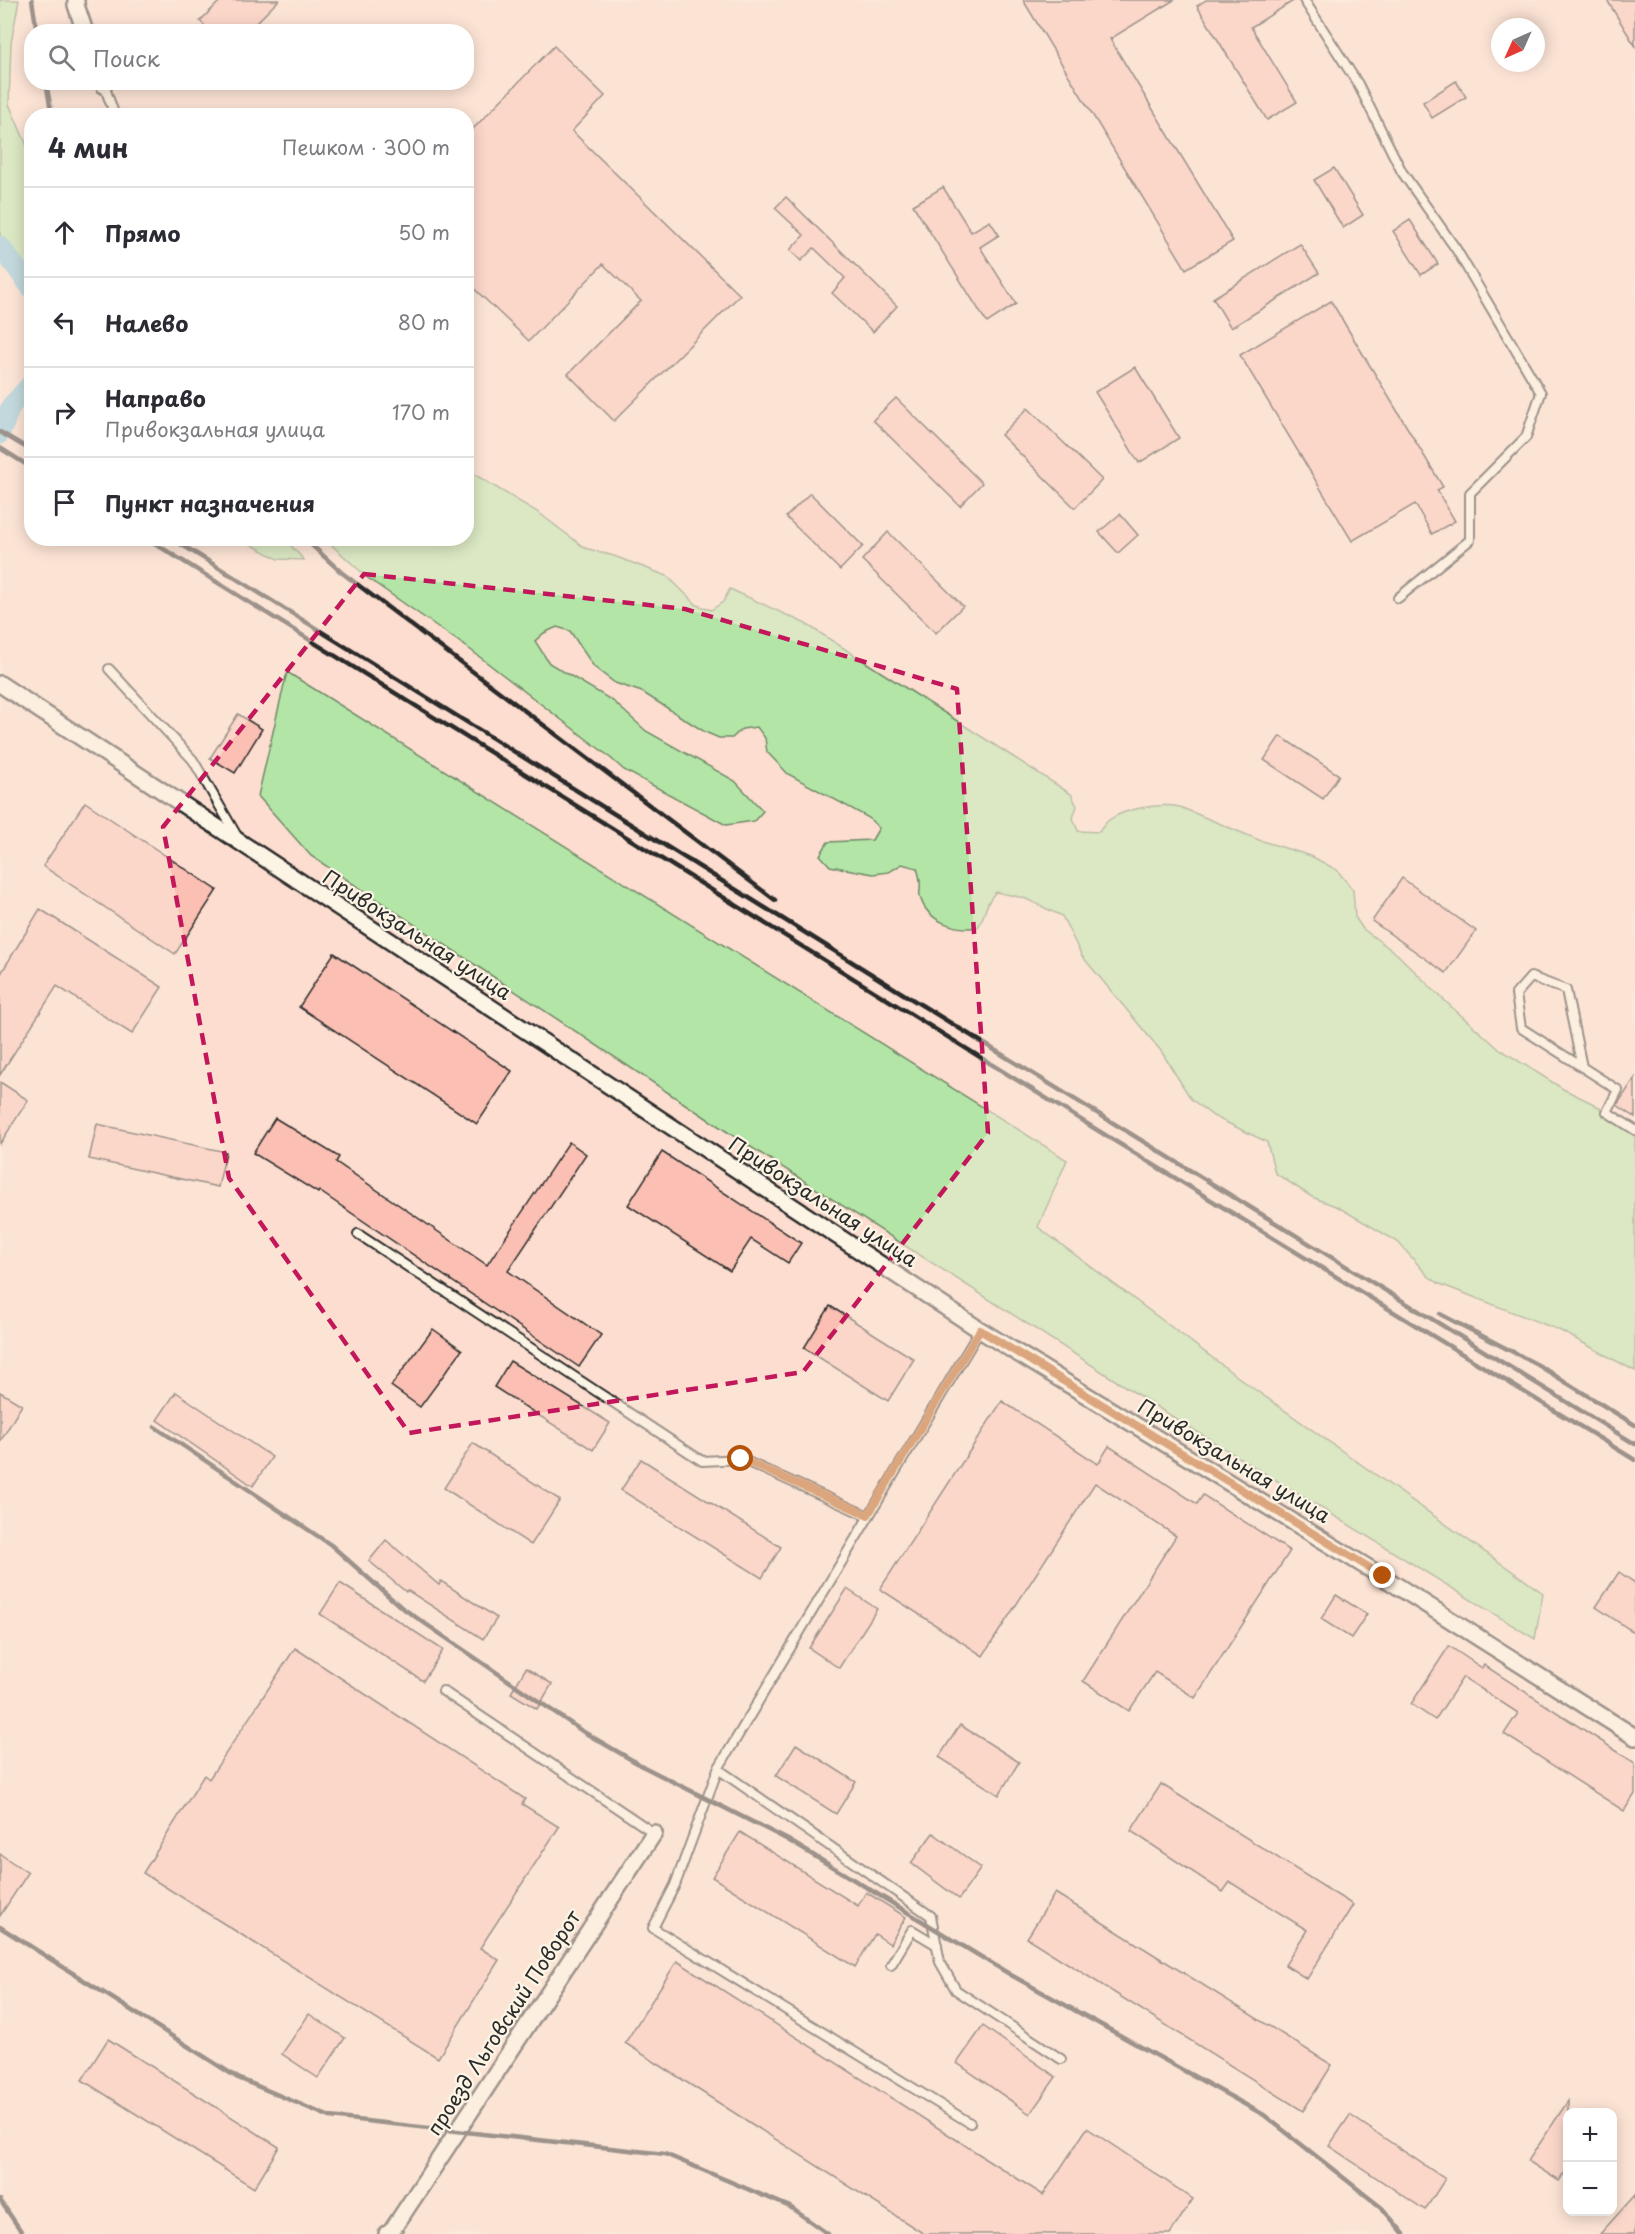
<!DOCTYPE html>
<html lang="ru">
<head>
<meta charset="utf-8">
<style>
	body { margin:0; font-family:"Playpen Sans",sans-serif; background:#f7f7f7; color:#2b2b33 }
	.controls { position:absolute; right:18px; bottom:18px; display:grid; overflow:hidden; border-radius:12px; box-shadow:0 3px 15px #0003 }
	.controls button { width:54px; height:54px; display:grid; place-items:center; padding:0; border:0; border-bottom:2px solid #e1e1e2; background:#fff; color:#2b2b33; font:30px sans-serif }
	.compass { position:absolute; left:1491px; top:18px; width:54px; height:54px; border-radius:50%; background:#fff; box-shadow:0 3px 15px #0003; rotate:225deg }
	.stop { position:absolute; width:18px; height:18px; margin:-14px; border:4px solid #b45309; border-radius:50%; background:#fff }
	.stop.end { background:#b45309; border-color:#fff; box-shadow:0 2px 6px #0008 }
	.list { margin:0; padding:0; list-style:none }
	h2 { display:flex; justify-content:space-between; align-items:center; height:78px; margin:0; padding:0 24px; font-size:26px }
	h2 small { font-size:20px; font-weight:400; color:#7c7c81 }
	.list li { display:grid; grid-template-columns:39px 1fr auto; gap:18px; align-items:center; box-sizing:border-box; height:90px; padding:0 24px; border-top:2px solid #e1e1e2 }
	.list b { display:block; font-size:22px; white-space:nowrap }
	.list p { margin:0; font-size:20px; white-space:nowrap; color:#7c7c81 }
	.list em { font-size:20px; font-style:normal; color:#7c7c81 }
	.icon { flex:none; width:33px; height:33px; fill:none; stroke:currentColor; stroke-width:2; stroke-linecap:round; stroke-linejoin:round }
	.map { position:relative; flex:none; width:1635px; height:2234px; overflow:hidden }
	.search { position:absolute; background:#fff; box-shadow:0 3px 15px #0003; left:24px; top:24px; width:450px; height:66px; display:flex; align-items:center; gap:15px; box-sizing:border-box; padding:0 21px; border-radius:24px; color:#7c7c81; font-size:22px }
	.panel { position:absolute; background:#fff; box-shadow:0 3px 15px #0003; left:24px; top:108px; width:450px; height:438px; border-radius:24px }
	.map>svg:first-child { display:block }
</style>
</head>
<body>
<div class="map">
<svg width="1635" height="2234" viewBox="0 0 1635 2234">
	<rect width="100%" height="100%" fill="#fceadb"/>
	<filter id="ink" filterUnits="userSpaceOnUse"><feTurbulence type="fractalNoise" baseFrequency=".0167" numOctaves="2"/><feDisplacementMap in="SourceGraphic" scale="12" xChannelSelector="R" yChannelSelector="G"/><feConvolveMatrix kernelMatrix="1 2 1 2 8 2 1 2 1" color-interpolation-filters="sRGB"/></filter>
	<g filter="url(#ink)">
		<path fill="#fcddcf" fill-rule="evenodd" d="M0,0H1635V2234H0ZM1500,27H1536V63H1500ZM32,32H466V82H32ZM32,116H466V538H32ZM1568,2112H1612V2212H1568Z"/>
		<g fill="#b3e6a6" stroke="#6f8868" stroke-width="1.5">
			<polygon points="0,0 19,0 11,43 9,104 31,155 31,289 0,246"/>
			<path d="M467,470L539,513L585,548L614,556L667,576L697,605L711,610L723,602L730,589L806,624L1071,794L1077,806L1073,818L1078,831L1099,832C1102,828 1105,823 1109,820C1125,808 1161,803 1180,807L1259,840L1311,856L1337,870L1353,890L1355,917L1363,929L1397,954L1446,1002L1498,1048L1563,1089L1592,1103L1635,1129V1371L1559,1330L1440,1284L1428,1276L1398,1242L1338,1207L1312,1197L1275,1173L1267,1142L1213,1116L1191,1099L1161,1051L1082,956L1062,916L1024,898L996,892C984,904 987,913 978,927C955,931 926,921 920,896C919,892 921,887 920,882C920,877 918,872 917,868L902,864L889,872L873,874L830,866L820,855L828,842L872,840L879,828L869,818L788,774L767,752L765,738L757,727L742,729L732,738H719L705,732L642,692L615,683L594,667L570,631L557,627L544,633L535,641L549,663L613,701L646,731L735,781L763,811L754,821L726,825L624,770L606,754L468,648L369,579L325,539L466,538Z"/>
			<polygon points="241,539 285,539 304,560 278,559"/>
			<polygon points="287,672 1067,1160 1038,1227 1250,1386 1543,1593 1535,1639 1168,1414 729,1133 311,856 258,796"/>
		</g>
		<g fill="none" stroke-linecap="round" stroke-linejoin="round">
			<g stroke="#7cc4dd" stroke-width="20">
				<polyline points="0,246 32,289"/>
				<polyline points="0,434 11,406 32,383"/>
			</g>
		</g>
		<g fill="#fbc0b3" stroke="#2b2b2b" stroke-width="1.5">
			<polygon points="221,0 279,0 247,32 211,32 200,21"/>
			<polygon points="1023,0 1174,0 1110,39 1233,241 1186,269"/>
			<polygon points="1206,0 1295,0 1251,27 1297,102 1267,120 1197,6"/>
			<polygon points="1607,0 1635,0 1635,46"/>
			<polygon points="554,46 605,96 572,131 740,295 614,421 568,374 641,301 603,264 529,341 466,281 466,136"/>
			<polygon points="1456,81 1466,97 1432,118 1423,102"/>
			<polygon points="1334,168 1363,215 1343,228 1314,180"/>
			<polygon points="943,187 971,232 990,221 999,235 980,247 1016,304 987,323 913,205"/>
			<polygon points="786,197 897,306 873,332 832,293 845,278 814,248 801,261 790,250 804,235 775,208"/>
			<polygon points="1410,220 1438,264 1421,275 1393,231"/>
			<polygon points="1300,244 1319,273 1231,328 1213,298"/>
			<polygon points="1331,301 1443,487 1437,490 1455,521 1432,534 1415,504 1352,541 1240,355"/>
			<polygon points="1135,367 1179,438 1139,463 1095,392"/>
			<polygon points="896,398 982,483 960,506 873,420"/>
			<polygon points="1028,408 1102,480 1075,508 1001,435"/>
			<polygon points="810,493 863,546 840,570 786,517"/>
			<polygon points="1120,514 1138,535 1118,553 1099,532"/>
			<polygon points="888,532 963,606 936,633 862,560"/>
			<polygon points="238,714 262,729 235,773 210,758"/>
			<polygon points="1280,736 1339,775 1323,799 1264,760"/>
			<polygon points="85,802 217,890 175,954 43,866"/>
			<polygon points="1402,878 1476,931 1446,973 1372,921"/>
			<polygon points="40,909 162,987 132,1034 57,986 0,1075 0,975"/>
			<polygon points="334,953 512,1071 477,1124 299,1007"/>
			<polygon points="1635,1078 1635,1117 1617,1105"/>
			<polygon points="0,1082 28,1100 0,1144"/>
			<polygon points="275,1118 339,1157 336,1162 487,1265 569,1142 586,1154 508,1271 601,1335 579,1367 319,1191 318,1193 253,1153"/>
			<polygon points="97,1124 226,1152 218,1187 89,1159"/>
			<polygon points="662,1152 801,1243 788,1263 751,1239 730,1271 628,1205"/>
			<polygon points="830,1306 914,1359 888,1401 804,1348"/>
			<polygon points="433,1329 462,1350 420,1407 391,1386"/>
			<polygon points="510,1361 610,1423 593,1450 494,1387"/>
			<polygon points="0,1392 22,1405 0,1442"/>
			<polygon points="176,1392 272,1457 253,1486 157,1420"/>
			<polygon points="1002,1401 1098,1464 1109,1446 1197,1504 1203,1495 1290,1551 1195,1698 1155,1672 1129,1711 1083,1681 1176,1536 1095,1483 983,1656 880,1589"/>
			<polygon points="473,1443 560,1500 531,1545 444,1488"/>
			<polygon points="641,1459 781,1547 762,1578 621,1490"/>
			<polygon points="386,1540 439,1585 441,1581 497,1618 483,1639 407,1590 406,1592 369,1561"/>
			<polygon points="1619,1572 1635,1583 1635,1633 1596,1607"/>
			<polygon points="340,1583 443,1650 423,1681 320,1614"/>
			<polygon points="847,1589 877,1609 839,1668 809,1648"/>
			<polygon points="1336,1595 1367,1614 1351,1638 1321,1619"/>
			<polygon points="1449,1646 1482,1668 1484,1665 1635,1763 1635,1794 1624,1811 1504,1734 1518,1713 1463,1677 1435,1720 1411,1704"/>
			<polygon points="295,1648 525,1799 522,1804 559,1827 480,1948 499,1960 438,2058 143,1873 204,1775 209,1779"/>
			<polygon points="526,1668 552,1684 537,1709 511,1693"/>
			<polygon points="960,1725 1019,1762 999,1795 939,1757"/>
			<polygon points="796,1744 856,1782 836,1814 776,1776"/>
			<polygon points="1161,1784 1353,1905 1307,1979 1285,1965 1307,1930 1230,1882 1223,1892 1131,1831"/>
			<polygon points="740,1832 858,1906 866,1892 906,1917 890,1944 875,1934 855,1967 712,1877"/>
			<polygon points="933,1833 981,1868 959,1899 911,1863"/>
			<polygon points="0,1854 28,1873 0,1916"/>
			<polygon points="1055,1893 1332,2065 1303,2111 1027,1938"/>
			<polygon points="677,1961 1043,2195 1087,2128 1193,2199 1170,2234 924,2234 625,2043"/>
			<polygon points="309,2014 345,2038 318,2078 282,2054"/>
			<polygon points="983,2026 1056,2077 1030,2114 957,2063"/>
			<polygon points="108,2039 279,2147 254,2188 82,2080"/>
			<polygon points="1568,2101 1568,2168 1559,2181 1528,2161"/>
			<polygon points="1350,2115 1445,2179 1425,2210 1329,2146"/>
			<polygon points="1635,2195 1635,2234 1600,2234"/>
		</g>
		<g fill="none" stroke-linecap="round" stroke-linejoin="round">
			<defs>
				<g id="service">
					<polyline points="1304,0 1358,84 1402,172 1456,249 1541,393 1526,437 1470,493 1470,540 1398,598"/>
					<polyline points="104,85 115,116"/>
					<polyline points="109,669 193,760 237,836"/>
					<polyline points="1582,1067 1566,990 1531,977 1516,994 1521,1028 1618,1090 1607,1112 1635,1130"/>
					<polyline points="358,1234 702,1461 741,1459 868,1516"/>
					<polyline points="980,1330 718,1769 931,1916 940,1962 956,1990 1061,2059"/>
					<polyline points="443,1691 654,1833"/>
					<polyline points="718,1769 675,1885 653,1928 970,2123"/>
					<polyline points="891,1965 912,1930 937,1945"/>
				</g>
				<g id="minor">
					<polyline points="76,0 76,5 85,32"/>
					<polyline points="103,82 104,85"/>
					<polyline points="0,684 980,1330 1383,1577 1635,1737"/>
					<polyline points="387,2234 391,2232 654,1833"/>
				</g>
			</defs>
			<use href="#service" stroke="#2b2b2b" stroke-width="12"/>
			<use href="#minor" stroke="#2b2b2b" stroke-width="20"/>
			<use href="#service" stroke="#fcf5e5" stroke-width="8"/>
			<use href="#minor" stroke="#fcf5e5" stroke-width="15"/>
			<g stroke="#2b2b2b" stroke-width="4.5">
				<polyline points="32,0 37,32"/>
				<polyline points="46,82 52,116"/>
				<polyline points="0,432 32,451"/>
				<polyline points="0,448 32,468"/>
				<polyline points="146,538 1118,1143 1635,1460"/>
				<polyline points="171,538 910,998 1635,1444"/>
				<polyline points="304,538 341,572 775,900"/>
				<polyline points="1440,1314 1538,1365 1635,1425"/>
				<polyline points="155,1427 331,1545 401,1607 582,1731 644,1767 788,1840 1011,1975 1264,2115 1382,2208 1404,2234"/>
				<polyline points="0,1927 238,2078 330,2117 665,2154 790,2207 828,2234"/>
				<polyline points="0,2200 23,2234"/>
			</g>
		</g>
	</g>
	<g fill="none" stroke-linecap="round" stroke-linejoin="round" filter="url(#ink)">
		<polyline stroke="#b45309" stroke-width="8" points="741,1459 868,1515 980,1330 1383,1576"/>
	</g>
	<path d="M0 0H1635V2234H0ZM364,574L685,609L957,689L988,1133L803,1372L409,1433L229,1178L163,827Z" fill="#fceadb" fill-opacity=".55" fill-rule="evenodd"/>
	<path fill="none" stroke="#c2185b" stroke-width="4.5" stroke-dasharray="12 8" stroke-linejoin="round" d="M364,574L685,609L957,689L988,1133L803,1372L409,1433L229,1178L163,827Z"/>
	<g text-anchor="middle" stroke-width="4.5" stroke-linejoin="round" paint-order="stroke">
		<g font-size="20" fill="#2b2b2b" stroke="#fcf5e5">
			<text transform="translate(417 935) rotate(33)" y="7">Привокзальная улица</text>
			<text transform="translate(823 1202) rotate(33)" y="7">Привокзальная улица</text>
			<text transform="translate(1234 1461) rotate(31)" y="7">Привокзальная улица</text>
			<text transform="translate(504 2023) rotate(-57)" y="7">проезд Льговский Поворот</text>
		</g>
	</g>
</svg>
<div class="controls">
<button>+</button>
<button>−</button>
</div>
<svg class="compass" viewBox="-18 -18 36 36"><path d="M0-13l5 13h-10z" fill="#e53935"/><path d="M0 13l5-13h-10z" fill="#7c7c81"/></svg>
<div class="stop" style="left:741px;top:1459px"></div>
<div class="stop end" style="left:1383px;top:1576px"></div>
<div class="search"><svg class="icon" aria-label="search" viewBox="0 0 24 24"><circle cx="10" cy="10" r="6"/><path d="M15 15l6 6"/></svg>Поиск</div>
<section class="panel">
<h2>4 мин<small>Пешком · 300 m</small></h2>
<ul class="list">
<li><svg class="icon" aria-label="ahead" viewBox="0 0 24 24"><path d="M12 20V5M6 11l6-6 6 6"/></svg><div><b>Прямо</b></div><em>50 m</em></li>
<li><svg class="icon" aria-label="left" viewBox="0 0 24 24"><path d="M17 20v-9H6M10 6l-5 5 5 5"/></svg><div><b>Налево</b></div><em>80 m</em></li>
<li><svg class="icon" aria-label="right" viewBox="0 0 24 24"><path d="M7 20v-9h11M14 6l5 5-5 5"/></svg><div><b>Направо</b><p>Привокзальная улица</p></div><em>170 m</em></li>
<li><svg class="icon" aria-label="arrive" viewBox="0 0 24 24"><path d="M6 21V4h12l-3 4 3 4H6"/></svg><div><b>Пункт назначения</b></div></li>
</ul>
</section>
</div>
</body>
</html>
